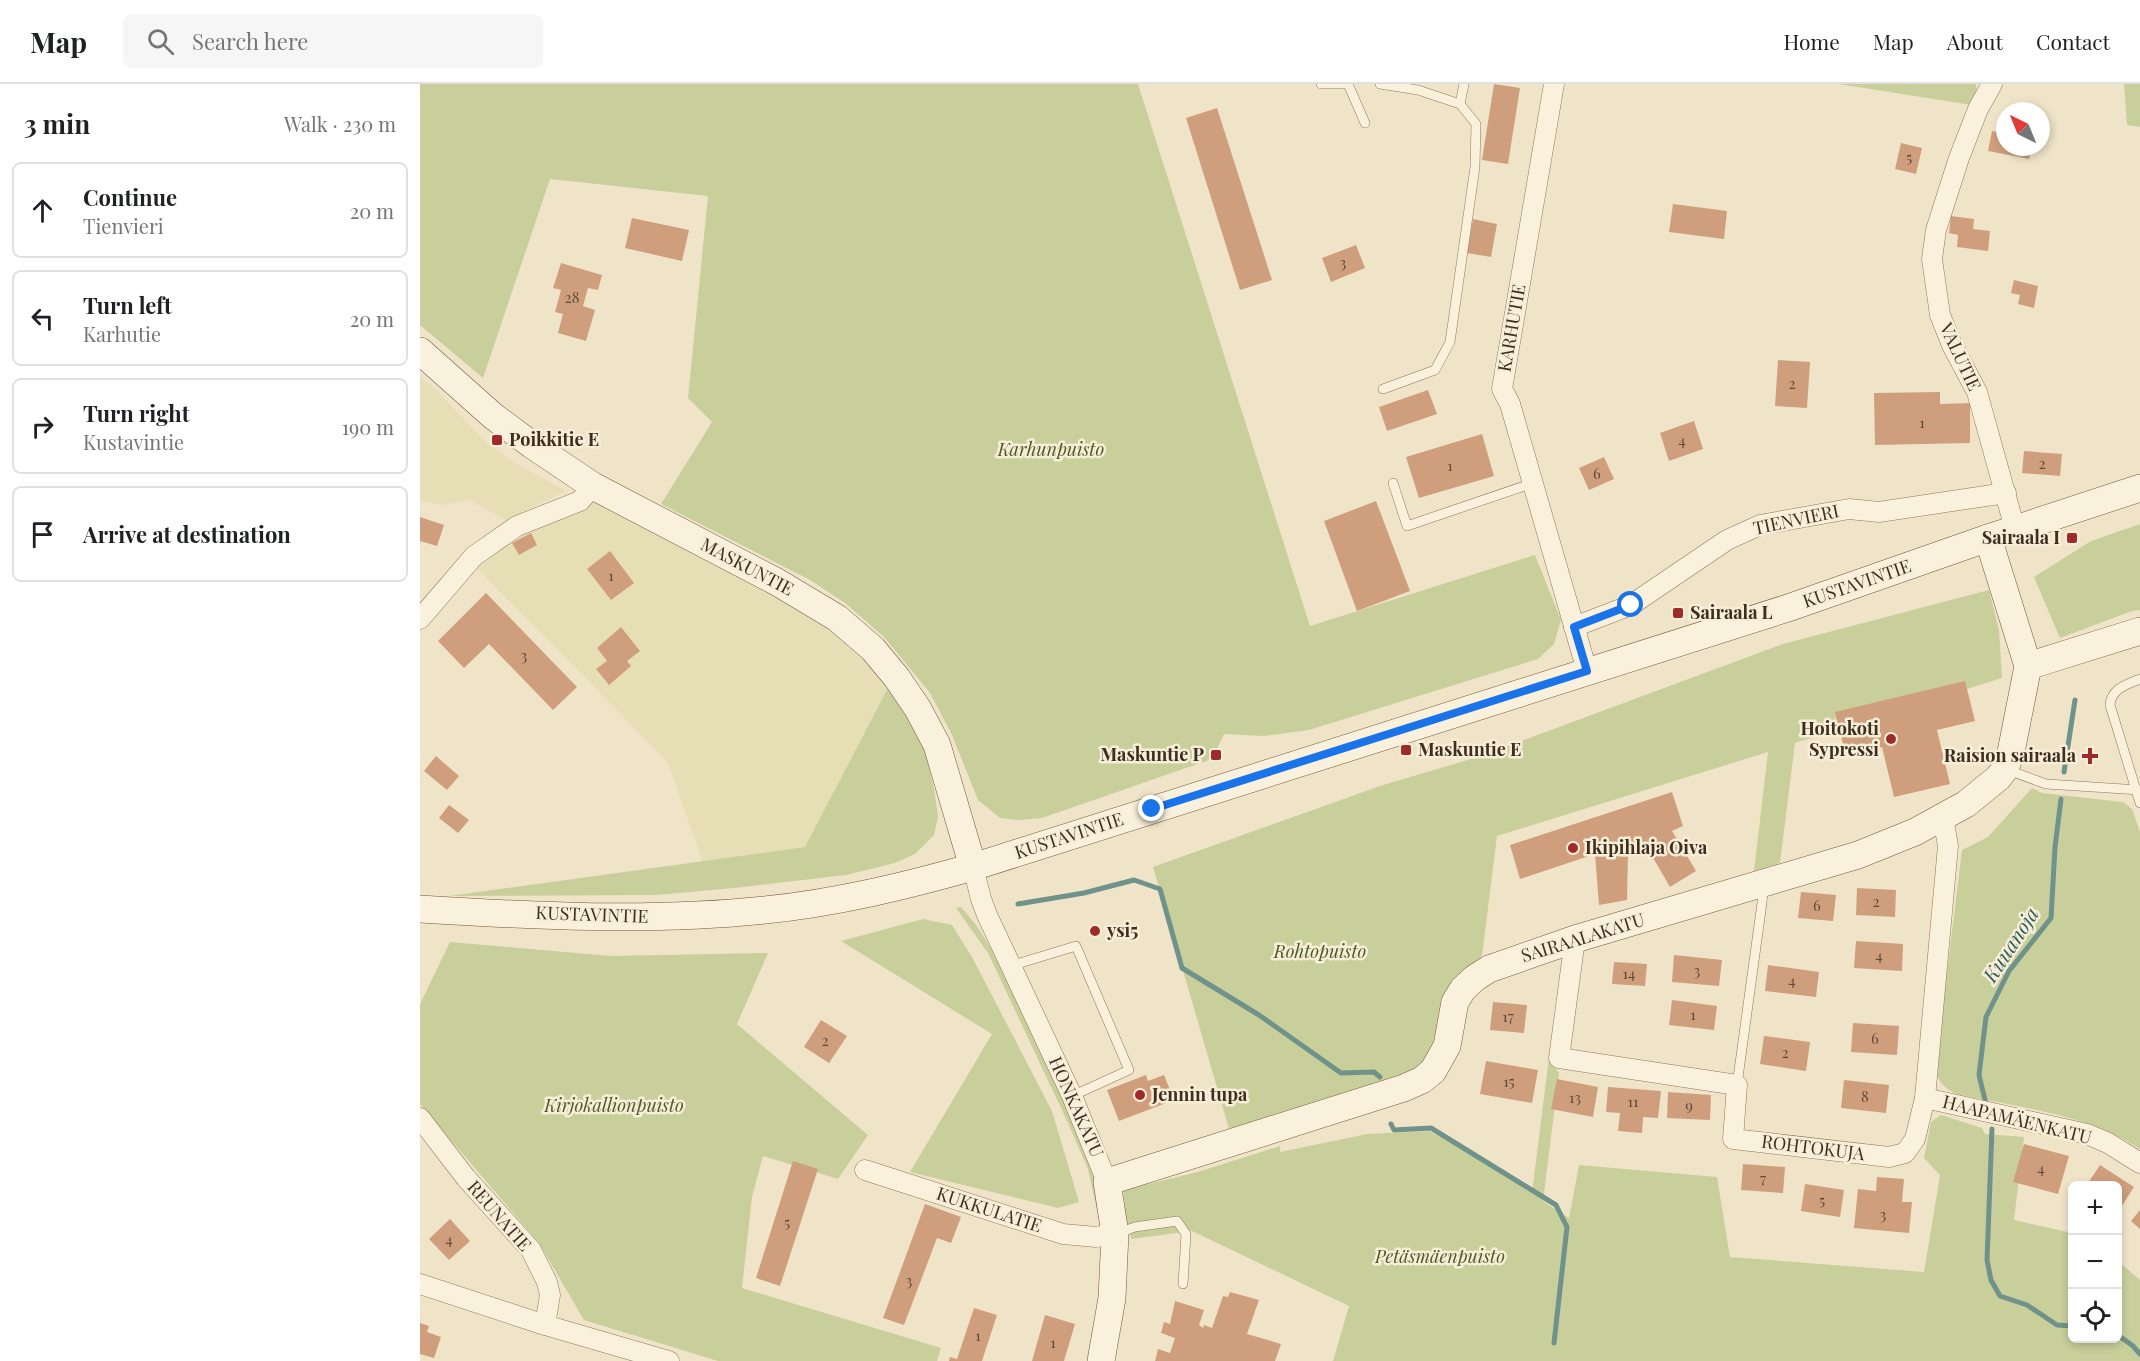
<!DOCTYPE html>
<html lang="en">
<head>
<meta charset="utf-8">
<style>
	body { margin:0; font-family:"Playfair Display",serif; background:#f6f6f6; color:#202124 }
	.controls { position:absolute; right:18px; bottom:18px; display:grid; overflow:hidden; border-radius:9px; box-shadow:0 3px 9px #0003 }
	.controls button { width:54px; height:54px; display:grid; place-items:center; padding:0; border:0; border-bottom:2px solid #e0e0e0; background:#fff; color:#202124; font:30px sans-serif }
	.compass { position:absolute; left:1576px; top:18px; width:54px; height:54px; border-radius:50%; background:#fff; box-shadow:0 3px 9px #0003; rotate:317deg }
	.stop { position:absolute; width:18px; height:18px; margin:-14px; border:4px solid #1a73e8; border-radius:50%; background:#fff }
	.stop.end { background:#1a73e8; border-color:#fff; box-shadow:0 2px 6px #0008 }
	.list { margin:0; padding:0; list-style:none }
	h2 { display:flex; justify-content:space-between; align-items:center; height:78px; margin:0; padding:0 24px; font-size:26px }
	h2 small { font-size:20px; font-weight:400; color:#757577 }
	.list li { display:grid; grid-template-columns:39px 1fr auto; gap:18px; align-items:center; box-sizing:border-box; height:96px; margin:0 12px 12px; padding:0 12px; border:2px solid #e0e0e0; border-radius:9px }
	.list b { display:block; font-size:22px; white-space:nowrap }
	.list p { margin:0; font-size:20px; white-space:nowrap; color:#757577 }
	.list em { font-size:20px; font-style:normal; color:#757577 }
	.icon { flex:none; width:33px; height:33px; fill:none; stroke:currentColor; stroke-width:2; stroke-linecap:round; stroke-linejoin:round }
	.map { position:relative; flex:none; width:1720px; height:1277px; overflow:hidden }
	header { display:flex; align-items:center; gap:36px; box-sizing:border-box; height:84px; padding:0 30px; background:#fff; border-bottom:2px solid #e0e0e0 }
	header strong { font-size:28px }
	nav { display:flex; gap:33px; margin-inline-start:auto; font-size:21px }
	.search { width:420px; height:54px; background:#f6f6f6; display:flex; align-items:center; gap:15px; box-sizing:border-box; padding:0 21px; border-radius:9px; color:#757577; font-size:22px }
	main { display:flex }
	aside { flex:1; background:#fff }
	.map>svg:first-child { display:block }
</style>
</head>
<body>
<header>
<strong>Map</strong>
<div class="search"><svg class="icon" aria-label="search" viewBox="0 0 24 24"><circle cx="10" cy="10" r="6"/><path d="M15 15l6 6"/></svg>Search here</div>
<nav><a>Home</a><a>Map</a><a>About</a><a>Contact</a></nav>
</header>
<main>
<aside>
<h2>3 min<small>Walk · 230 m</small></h2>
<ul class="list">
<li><svg class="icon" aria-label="ahead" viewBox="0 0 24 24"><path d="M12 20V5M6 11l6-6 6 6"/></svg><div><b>Continue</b><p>Tienvieri</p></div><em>20 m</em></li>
<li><svg class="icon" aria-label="left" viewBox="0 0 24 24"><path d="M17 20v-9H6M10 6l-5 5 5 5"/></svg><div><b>Turn left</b><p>Karhutie</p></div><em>20 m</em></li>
<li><svg class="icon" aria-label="right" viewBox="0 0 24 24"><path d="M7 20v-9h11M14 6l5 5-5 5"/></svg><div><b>Turn right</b><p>Kustavintie</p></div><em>190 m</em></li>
<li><svg class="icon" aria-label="arrive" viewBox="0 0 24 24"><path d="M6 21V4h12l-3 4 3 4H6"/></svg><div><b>Arrive at destination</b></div></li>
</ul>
</aside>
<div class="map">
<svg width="1720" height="1277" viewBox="0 0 1720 1277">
	<rect width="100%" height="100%" fill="#f0e4c8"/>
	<g fill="#e6deb5">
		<polygon points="0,293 14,304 68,360 105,385 146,407 86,436 48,415 24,421 0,417"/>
		<polygon points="173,411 412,541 471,598 385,763 283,778 247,677 53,480 97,446"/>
	</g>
	<g fill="#c9cf9b">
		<polygon points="0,0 718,0 890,542 1115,471 1141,536 1134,560 1118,575 889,646 844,652 804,650 792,675 622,734 599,736 580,734 558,716 532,651 510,609 464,553 425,519 390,496 241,420 292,338 268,314 288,112 130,95 63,294 0,241"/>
		<polygon points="1419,0 1556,0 1558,22"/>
		<polygon points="1704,0 1720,0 1720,43 1707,41"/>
		<polygon points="1720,440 1720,526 1712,527 1640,554 1614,493 1671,457"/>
		<polygon points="1569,506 1579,546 1582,594 1375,659 1360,779 1334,787 1348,668 1077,752 1062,872 1032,899 1019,951 1003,981 979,991 809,1045 733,783 960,702 1061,672 1363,560"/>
		<polygon points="471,598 503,655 514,705 518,733 514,751 495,770 475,779 426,791 314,804 237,811 29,812 385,763"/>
		<path d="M1612,704L1622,709L1703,718L1712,725L1720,748V1065C1669,1030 1596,1023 1536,1010C1525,1004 1518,998 1515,986L1542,766L1568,753Z"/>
		<polygon points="541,823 557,842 573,868 652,1034 673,1086 681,1126 677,1126 668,1085 647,1037 568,869 536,824"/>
		<polygon points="503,835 532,841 552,873 632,1027 659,1118 638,1124 490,1088 572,950 421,857"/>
		<polygon points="30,858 191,872 348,869 317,940 448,1051 418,1095 343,1072 332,1113 322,1204 521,1264 517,1277 298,1277 164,1236 119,1159 0,1020 0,920"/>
		<polygon points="1129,973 1139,989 1123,1117 1149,1134 1159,1081 1297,1093 1310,1173 1504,1188 1520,1091 1504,1074 1511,1038 1521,1031 1562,1044 1565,1050 1604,1053 1594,1136 1652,1149 1652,1254 1698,1254 1698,1177 1720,1196 1720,1277 913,1277 929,1222 772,1147 711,1155 709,1143 701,1142 705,1120 703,1106 778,1088 860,1062 860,1068 947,1050 1009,1047 1039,1063 1112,1109"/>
	</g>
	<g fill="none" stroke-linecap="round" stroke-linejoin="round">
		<g stroke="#6f938a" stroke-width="5">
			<polyline points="1644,688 1655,616"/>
			<polyline points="598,820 664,809 714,796 740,805 762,884 839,931 921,989 954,988 960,993"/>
			<polyline points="1566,1020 1559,991 1566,933 1589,887 1631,834 1635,763 1641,715"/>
			<polyline points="971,1040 974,1046 1011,1044 1136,1121 1147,1143 1134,1259"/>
			<polyline points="1572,1045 1567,1176 1571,1196 1580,1212 1607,1221 1637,1241 1652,1242"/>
			<polyline points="1698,1251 1713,1262 1720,1270"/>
		</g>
	</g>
	<g fill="#cf9f7d">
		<polygon points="1074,0 1100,4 1088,80 1062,76"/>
		<polygon points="797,24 852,196 820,206 766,34"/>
		<polygon points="1572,47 1585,50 1585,63 1612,63 1609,75 1568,67"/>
		<polygon points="1481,59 1502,64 1496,90 1475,85"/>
		<polygon points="1253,120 1307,127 1304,155 1249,148"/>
		<polygon points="1531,132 1554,135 1553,145 1570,147 1568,167 1537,163 1538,151 1529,149"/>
		<polygon points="212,134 269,146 262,177 205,164"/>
		<polygon points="1053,135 1077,140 1071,173 1047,169"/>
		<polygon points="936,161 945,184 911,198 902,174"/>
		<polygon points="141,179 182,191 178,206 168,204 163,222 175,226 166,257 138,249 143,230 135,228 141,206 133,204"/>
		<polygon points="1594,196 1618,202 1614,224 1598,220 1600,211 1591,209"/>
		<polygon points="1358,276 1390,278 1387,324 1355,322"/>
		<polygon points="1008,306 1017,330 967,347 959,323"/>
		<polygon points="1520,308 1520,320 1550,319 1550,359 1455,361 1454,309"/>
		<polygon points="1274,337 1283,365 1249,377 1240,349"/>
		<polygon points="1062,350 1074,392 999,414 986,373"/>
		<polygon points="1604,367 1642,370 1640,392 1602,389"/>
		<polygon points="1184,373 1194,395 1169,406 1159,384"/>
		<polygon points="956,417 990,507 937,527 904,437"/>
		<polygon points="0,433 24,441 17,462 0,457"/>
		<polygon points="111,449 117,461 99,471 92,459"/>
		<polygon points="190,467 214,499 191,516 167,485"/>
		<polygon points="66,509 157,603 133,626 69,560 44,584 18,557"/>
		<polygon points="201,543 220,567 207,577 211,582 189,601 176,585 187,577 177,564"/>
		<polygon points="1545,597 1555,637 1517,646 1530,700 1474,713 1462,663 1426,672 1415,628"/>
		<polygon points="16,672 39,692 27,706 4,687"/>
		<polygon points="1252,708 1263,742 1252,747 1276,787 1250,803 1225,760 1208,768 1207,816 1179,821 1175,770 1100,795 1090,761"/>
		<polygon points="29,721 49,736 38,749 19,734"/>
		<polygon points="1437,804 1476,806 1475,833 1436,831"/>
		<polygon points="1381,808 1416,811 1413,837 1378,834"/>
		<polygon points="1436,857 1483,860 1482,887 1434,884"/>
		<polygon points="1254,871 1302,876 1299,902 1252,898"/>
		<polygon points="1194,878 1227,880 1225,902 1192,900"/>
		<polygon points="1348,881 1399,888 1396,913 1345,907"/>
		<polygon points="1252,916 1297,922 1294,946 1249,941"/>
		<polygon points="1073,918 1107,921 1104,949 1070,946"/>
		<polygon points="401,936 427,952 409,979 384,963"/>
		<polygon points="1433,939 1479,942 1477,971 1431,968"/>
		<polygon points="1344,952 1390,958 1386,987 1340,980"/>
		<polygon points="1066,977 1118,986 1112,1019 1060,1010"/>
		<polygon points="726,991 728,997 744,991 754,1016 699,1037 687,1006"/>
		<polygon points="1137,995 1178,1003 1173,1033 1131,1025"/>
		<polygon points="1424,996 1469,1001 1466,1029 1421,1024"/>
		<polygon points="1188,1003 1241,1007 1238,1034 1223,1033 1222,1049 1198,1047 1200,1029 1186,1028"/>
		<polygon points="1248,1008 1291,1011 1290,1036 1247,1034"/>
		<polygon points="1604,1060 1649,1072 1638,1110 1593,1098"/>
		<polygon points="373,1077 398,1085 360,1202 336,1194"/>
		<polygon points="1323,1080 1365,1083 1363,1109 1321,1106"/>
		<polygon points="1680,1081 1714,1103 1698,1128 1698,1102 1666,1102"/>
		<polygon points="1457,1093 1484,1095 1482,1118 1492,1118 1489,1149 1434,1144 1438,1105 1456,1107"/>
		<polygon points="1385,1100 1424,1106 1420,1133 1381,1127"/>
		<polygon points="505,1120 541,1133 531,1159 517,1154 484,1241 463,1234"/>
		<polygon points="1720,1126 1720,1145 1711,1137"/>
		<polygon points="30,1135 50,1157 29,1176 9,1155"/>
		<polygon points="810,1208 839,1216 827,1250 861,1260 855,1277 735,1277 738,1265 750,1269 755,1254 741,1249 744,1238 750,1240 755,1217 784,1226 779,1241 783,1244 784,1241 792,1244 803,1212 808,1213"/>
		<polygon points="554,1224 577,1231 562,1277 529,1277 530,1273 537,1275"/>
		<polygon points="625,1231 655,1240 644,1277 612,1277"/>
		<polygon points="0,1239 9,1242 7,1248 21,1253 14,1274 0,1270"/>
	</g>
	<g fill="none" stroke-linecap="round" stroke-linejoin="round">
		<defs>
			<g id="lane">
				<polyline points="901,0 922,0"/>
				<polyline points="928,0 945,39"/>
				<polyline points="960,0 998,6 1040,20 1056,40 1055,83 1030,258 1015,286 963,305"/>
				<polyline points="1040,20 1044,0"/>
				<polyline points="973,399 987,442 1113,399"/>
				<path d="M1720,595C1707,600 1691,605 1690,621L1720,719"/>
				<polyline points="1588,686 1626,700 1720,706"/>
				<polyline points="590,882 656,862 709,986 652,1012"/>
				<polyline points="1317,1001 1342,819 1343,803"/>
				<polyline points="698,1149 715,1143 757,1137 766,1150 763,1200"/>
			</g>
			<g id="street">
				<polyline points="1134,0 1082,305 1090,320 1167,587"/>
				<polyline points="1572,0 1558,25 1539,74 1516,146 1512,175 1520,231 1532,261 1557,308 1595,445"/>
				<polyline points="0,535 54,472 97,442 160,417 173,402"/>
				<polyline points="1154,543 1211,521 1307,456 1340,441 1429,425 1459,428 1586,409"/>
				<polyline points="553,783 561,815 567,831 652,1012 687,1098"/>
				<polyline points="1155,855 1139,974 1317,1001 1313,1055 1469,1073 1485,1069 1495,1055 1505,1014 1528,762 1523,733"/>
				<polyline points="1505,1014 1667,1050 1688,1059 1720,1079"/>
				<polyline points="0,1034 46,1094 111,1166 127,1198 130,1211 125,1241"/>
				<polyline points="445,1086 643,1150 676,1153 695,1150"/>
				<polyline points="0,1200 125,1241 249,1277"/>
			</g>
			<g id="secondary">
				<polyline points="0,267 73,332 112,361 173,402 357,498 417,534 453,565 477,594 498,625 517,661 553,783"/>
				<polyline points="1608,582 1720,547"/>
				<path d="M0,825C113,832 232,838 345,826C416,819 485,802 553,783L1368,524L1568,454L1720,404"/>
				<polyline points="681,1277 692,1214 695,1150 687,1098 984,1004 1002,996 1013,987 1027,962 1035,918 1043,905 1055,894 1069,885 1155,855 1438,771 1495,748 1546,720 1578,694 1585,685 1591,668 1608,582 1568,454"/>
			</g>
		</defs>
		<use href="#lane" stroke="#8d765c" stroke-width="10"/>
		<use href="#street" stroke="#8d765c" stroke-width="21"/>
		<use href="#secondary" stroke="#6f573f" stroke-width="28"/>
		<use href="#lane" stroke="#faf1dc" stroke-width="9"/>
		<use href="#street" stroke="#faf1dc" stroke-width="20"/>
		<use href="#secondary" stroke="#faf1dc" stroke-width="27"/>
	</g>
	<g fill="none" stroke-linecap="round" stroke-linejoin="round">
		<polyline stroke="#1a73e8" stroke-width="8" points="732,725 1167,587 1154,543 1211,521"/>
	</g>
	<g fill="#9e2a2b" stroke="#f7eed8" stroke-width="2">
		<rect x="71" y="350" width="12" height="12" rx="3"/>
		<rect x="1646" y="448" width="12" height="12" rx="3"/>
		<rect x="1252" y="523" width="12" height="12" rx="3"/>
		<circle cx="1471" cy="655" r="6"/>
		<rect x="980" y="660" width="12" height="12" rx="3"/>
		<rect x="790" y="665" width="12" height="12" rx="3"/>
		<path d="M1667 663h6v6h6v6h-6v6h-6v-6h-6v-6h6z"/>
		<circle cx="1153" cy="764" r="6"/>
		<circle cx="675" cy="847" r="6"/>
		<circle cx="720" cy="1011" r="6"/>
	</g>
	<g text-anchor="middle" stroke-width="5" stroke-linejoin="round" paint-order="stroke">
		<g font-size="15" fill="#624a37">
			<text x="1489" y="79">5</text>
			<text x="923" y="184">3</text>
			<text x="152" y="219">28</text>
			<text x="1372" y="305">2</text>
			<text x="1502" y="344">1</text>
			<text x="1262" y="362">4</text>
			<text x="1622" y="385">2</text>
			<text x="1030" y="387">1</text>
			<text x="1177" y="395">6</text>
			<text x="191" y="497">1</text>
			<text x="104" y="577">3</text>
			<text x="1456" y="823">2</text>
			<text x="1397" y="827">6</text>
			<text x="1459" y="877">4</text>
			<text x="1277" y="892">3</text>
			<text x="1209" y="895">14</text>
			<text x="1372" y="902">4</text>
			<text x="1273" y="936">1</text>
			<text x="1088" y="938">17</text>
			<text x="1455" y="960">6</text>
			<text x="405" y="962">2</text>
			<text x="1365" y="974">2</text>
			<text x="1089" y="1003">15</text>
			<text x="1445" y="1018">8</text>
			<text x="1155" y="1019">13</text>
			<text x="1213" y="1023">11</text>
			<text x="1269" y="1027">9</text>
			<text x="1621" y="1090">4</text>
			<text x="1343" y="1100">7</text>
			<text x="1402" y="1122">5</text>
			<text x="1463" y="1136">3</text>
			<text x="367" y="1144">5</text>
			<text x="29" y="1161">4</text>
			<text x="489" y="1202">3</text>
			<text x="558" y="1257">1</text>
			<text x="633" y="1264">1</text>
		</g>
		<g font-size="18" fill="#3d2e20" stroke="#f7eed8">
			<text transform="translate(1092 244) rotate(-80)" y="6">KARHUTIE</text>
			<text transform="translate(1540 273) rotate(65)" y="6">VALUTIE</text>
			<text transform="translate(1376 436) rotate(-12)" y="6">TIENVIERI</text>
			<text transform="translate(327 483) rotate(28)" y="6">MASKUNTIE</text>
			<text transform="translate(1437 500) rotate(-19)" y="6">KUSTAVINTIE</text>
			<text transform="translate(649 752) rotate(-18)" y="6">KUSTAVINTIE</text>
			<text transform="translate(172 831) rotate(2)" y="6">KUSTAVINTIE</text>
			<text transform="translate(1163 854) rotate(-17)" y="6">SAIRAALAKATU</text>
			<text transform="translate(656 1023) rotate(66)" y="6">HONKAKATU</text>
			<text transform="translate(1597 1036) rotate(14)" y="6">HAAPAMÄENKATU</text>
			<text transform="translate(1393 1064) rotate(7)" y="6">ROHTOKUJA</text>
			<text transform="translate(569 1126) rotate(18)" y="6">KUKKULATIE</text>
			<text transform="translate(79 1132) rotate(49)" y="6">REUNATIE</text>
		</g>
		<g font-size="18" font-weight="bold" fill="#3d2e20" stroke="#f7eed8" text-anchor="start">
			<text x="89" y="362">Poikkitie E</text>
			<text x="1640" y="460" text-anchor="end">Sairaala I</text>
			<text x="1270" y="535">Sairaala L</text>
			<text x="1459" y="651" text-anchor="end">Hoitokoti<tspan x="1459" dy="21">Sypressi</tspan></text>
			<text x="998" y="672">Maskuntie E</text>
			<text x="784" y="677" text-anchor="end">Maskuntie P</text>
			<text x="1656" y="678" text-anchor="end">Raision sairaala</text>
			<text x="1165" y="770">Ikipihlaja Oiva</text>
			<text x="687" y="853">ysi5</text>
			<text x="732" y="1017">Jennin tupa</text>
		</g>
		<g font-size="18" font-style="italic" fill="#4d5a26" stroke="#f7eed8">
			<text x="631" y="372">Karhunpuisto</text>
			<text x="900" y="874">Rohtopuisto</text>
			<text x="194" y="1028">Kirjokallionpuisto</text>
			<text x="1020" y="1179">Petäsmäenpuisto</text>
		</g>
		<g font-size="20" font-style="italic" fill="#2f5d5a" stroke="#f7eed8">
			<text transform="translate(1591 861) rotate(-57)" y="7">Kuuanoja</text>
		</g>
	</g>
</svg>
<div class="controls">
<button>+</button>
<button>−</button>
<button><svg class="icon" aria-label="locate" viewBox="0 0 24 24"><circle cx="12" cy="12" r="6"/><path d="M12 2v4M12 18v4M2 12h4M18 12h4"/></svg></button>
</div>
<svg class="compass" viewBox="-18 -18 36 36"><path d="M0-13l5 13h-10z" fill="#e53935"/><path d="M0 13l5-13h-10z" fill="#757577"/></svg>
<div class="stop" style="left:1211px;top:521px"></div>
<div class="stop end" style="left:732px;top:725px"></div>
</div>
</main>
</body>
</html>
